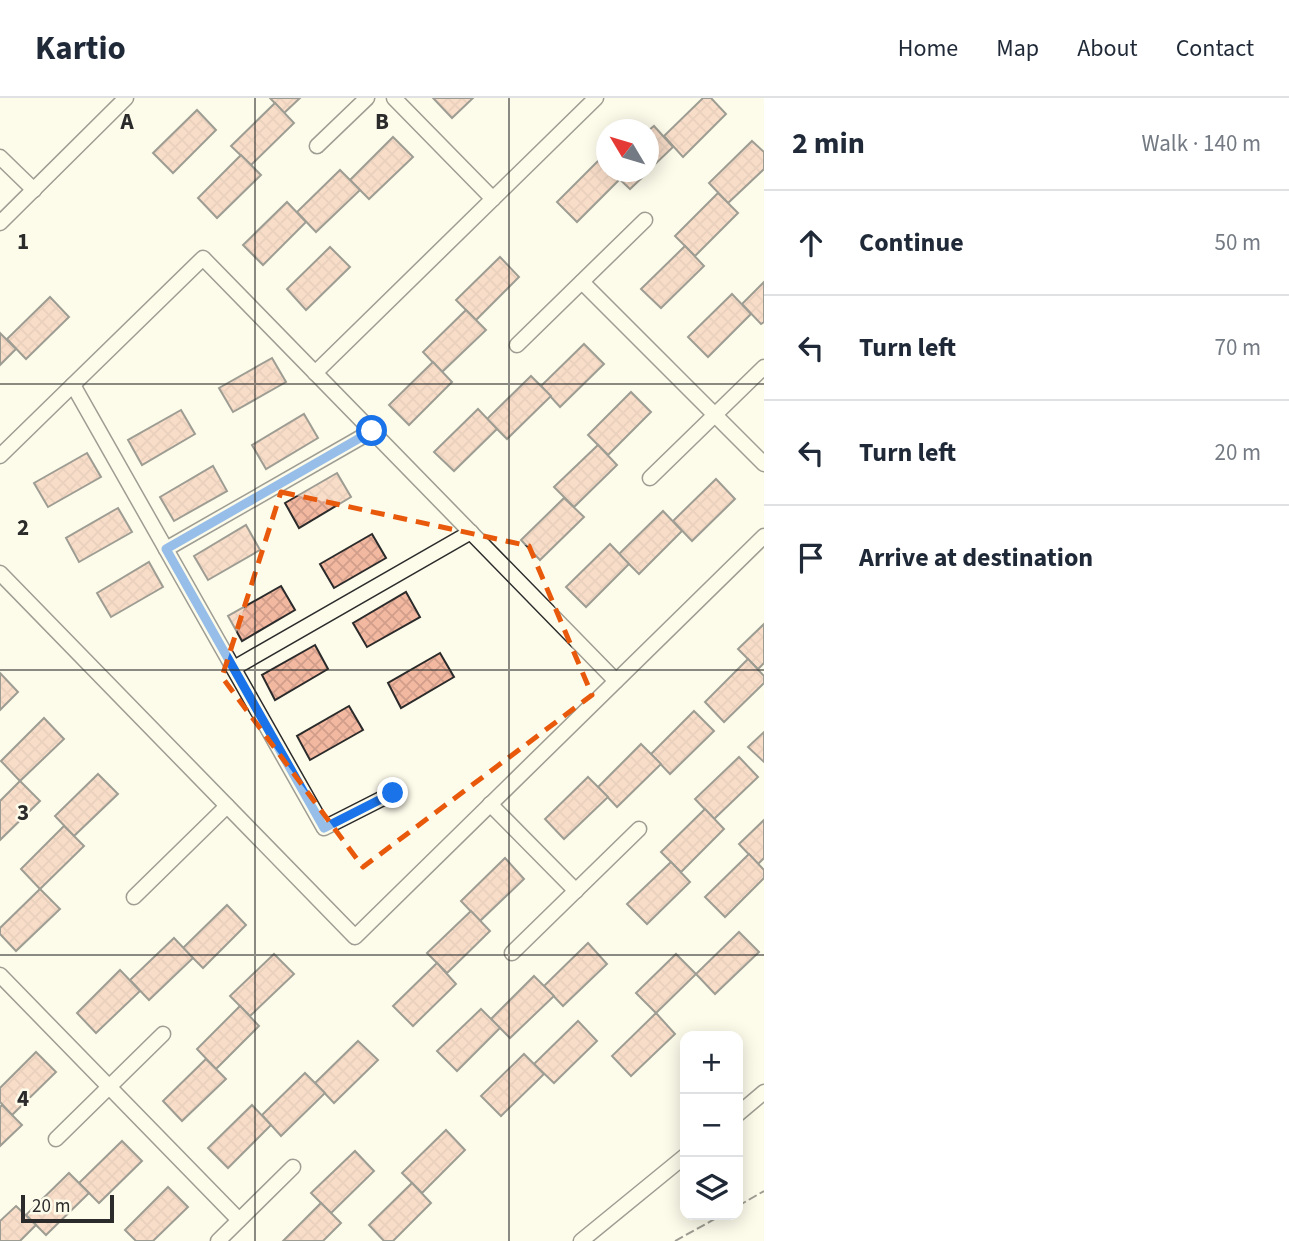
<!DOCTYPE html>
<html lang="en">
<head>
<meta charset="utf-8">
<style>
	body { margin:0; font-family:"Source Sans 3",sans-serif; background:#f2f2f3; color:#1f2937 }
	.controls { position:absolute; right:21px; bottom:21px; display:grid; overflow:hidden; border-radius:14px; box-shadow:0 4px 18px #0003 }
	.controls button { width:63px; height:63px; display:grid; place-items:center; padding:0; border:0; border-bottom:2px solid #e0e1e3; background:#fff; color:#1f2937; font:35px sans-serif }
	.compass { position:absolute; left:596px; top:21px; width:63px; height:63px; border-radius:50%; background:#fff; box-shadow:0 4px 18px #0003; rotate:308deg }
	.scale { position:absolute; left:21px; bottom:18px; width:93px; box-sizing:border-box; padding-left:7px; border:4px solid #2b2b2b; border-top:0; font-size:19px; line-height:24px; white-space:nowrap; color:#2b2b2b; -webkit-text-stroke:5px #fdfbea; paint-order:stroke }
	.stop { position:absolute; width:21px; height:21px; margin:-16px; border:5px solid #1a73e8; border-radius:50%; background:#fff }
	.stop.end { background:#1a73e8; border-color:#fff; box-shadow:0 2px 7px #0008 }
	.list { margin:0; padding:0; list-style:none }
	h2 { display:flex; justify-content:space-between; align-items:center; height:91px; margin:0; padding:0 28px; font-size:30px }
	h2 small { font-size:23px; font-weight:400; color:#747a83 }
	.list li { display:grid; grid-template-columns:46px 1fr auto; gap:21px; align-items:center; box-sizing:border-box; height:105px; padding:0 28px; border-top:2px solid #e0e1e3 }
	.list b { display:block; font-size:26px; white-space:nowrap }
	.list em { font-size:23px; font-style:normal; color:#747a83 }
	.icon { flex:none; width:38px; height:38px; fill:none; stroke:currentColor; stroke-width:2; stroke-linecap:round; stroke-linejoin:round }
	.map { position:relative; flex:none; width:764px; height:1143px; overflow:hidden }
	header { display:flex; align-items:center; gap:42px; box-sizing:border-box; height:98px; padding:0 35px; background:#fff; border-bottom:2px solid #e0e1e3 }
	header strong { font-size:33px }
	nav { display:flex; gap:38px; margin-inline-start:auto; font-size:24px }
	main { display:flex }
	aside { flex:1; background:#fff }
	.map>svg:first-child { display:block }
</style>
</head>
<body>
<header>
<strong>Kartio</strong>
<nav><a>Home</a><a>Map</a><a>About</a><a>Contact</a></nav>
</header>
<main>
<div class="map">
<svg width="764" height="1143" viewBox="0 0 764 1143">
	<defs>
		<pattern id="building-cross-hatch" width="8" height="8" patternUnits="userSpaceOnUse" patternTransform="scale(1.75)"><rect width="8" height="8" fill="#f2b8a0"/><path d="M0 0l8 8M0 8l8-8" fill="none" stroke="#d09e8a"/></pattern>
	</defs>
	<rect width="100%" height="100%" fill="#fdfbea"/>
	<g fill="url(#building-cross-hatch)" stroke="#2b2b2b" stroke-width="2">
		<polygon points="270,0 300,0 284,15"/>
		<polygon points="433,0 473,0 452,20"/>
		<polygon points="703,0 711,0 726,16 683,59 664,38"/>
		<polygon points="275,5 294,25 251,67 231,48"/>
		<polygon points="197,12 216,32 173,75 153,55"/>
		<polygon points="654,28 673,49 648,73 648,33"/>
		<polygon points="393,39 413,59 369,101 350,82"/>
		<polygon points="752,43 764,54 764,71 728,105 709,85"/>
		<polygon points="241,57 261,77 217,120 198,100"/>
		<polygon points="600,61 606,68 606,74 612,74 620,81 577,124 557,104"/>
		<polygon points="340,72 360,92 316,134 297,114"/>
		<polygon points="612,74 648,74 630,91"/>
		<polygon points="718,95 738,115 695,158 675,138"/>
		<polygon points="287,104 306,124 263,167 243,147"/>
		<polygon points="685,148 704,168 661,210 641,191"/>
		<polygon points="330,149 350,169 306,212 287,191"/>
		<polygon points="500,159 519,179 476,222 456,202"/>
		<polygon points="764,184 764,224 761,226 742,206"/>
		<polygon points="732,196 751,216 708,259 688,239"/>
		<polygon points="50,199 69,219 26,261 7,241"/>
		<polygon points="466,212 486,232 442,274 423,254"/>
		<polygon points="0,235 16,251 0,267"/>
		<polygon points="584,246 604,266 560,309 541,288"/>
		<polygon points="272,260 286,284 233,314 219,290"/>
		<polygon points="433,264 452,284 409,327 389,307"/>
		<polygon points="531,278 551,298 507,341 487,321"/>
		<polygon points="631,294 651,314 608,357 588,337"/>
		<polygon points="478,311 497,331 454,373 434,354"/>
		<polygon points="181,312 195,336 142,367 128,342"/>
		<polygon points="304,316 318,340 266,371 252,347"/>
		<polygon points="598,347 617,367 574,409 554,389"/>
		<polygon points="87,355 101,379 48,409 34,385"/>
		<polygon points="213,368 227,393 174,423 160,399"/>
		<polygon points="337,375 351,399 299,430 285,405"/>
		<polygon points="716,381 735,401 692,443 673,423"/>
		<polygon points="564,400 584,419 540,462 521,442"/>
		<polygon points="118,410 132,434 79,464 66,440"/>
		<polygon points="663,413 682,433 639,476 619,456"/>
		<polygon points="246,427 260,452 208,482 194,458"/>
		<polygon points="372,436 386,460 334,490 320,466"/>
		<polygon points="610,446 629,466 586,509 566,489"/>
		<polygon points="149,464 163,489 111,519 97,495"/>
		<polygon points="281,488 295,512 242,543 228,518"/>
		<polygon points="406,494 420,519 367,549 353,525"/>
		<polygon points="764,526 764,565 758,571 738,551"/>
		<polygon points="315,547 328,571 275,602 262,577"/>
		<polygon points="440,555 454,579 401,610 388,585"/>
		<polygon points="748,561 764,578 764,585 724,624 705,604"/>
		<polygon points="0,575 18,594 0,612"/>
		<polygon points="349,608 363,632 310,662 297,638"/>
		<polygon points="694,613 714,633 670,676 651,656"/>
		<polygon points="44,620 64,641 20,683 1,663"/>
		<polygon points="764,634 764,664 748,649"/>
		<polygon points="641,646 661,666 617,709 598,689"/>
		<polygon points="739,659 758,679 714,721 695,701"/>
		<polygon points="98,676 118,696 74,738 55,718"/>
		<polygon points="588,679 608,699 564,741 545,721"/>
		<polygon points="20,683 40,703 0,742 0,703"/>
		<polygon points="705,711 724,731 681,774 661,754"/>
		<polygon points="764,722 764,760 758,766 739,746"/>
		<polygon points="64,728 84,748 40,791 21,771"/>
		<polygon points="749,756 764,772 764,780 725,819 705,799"/>
		<polygon points="505,760 524,781 480,823 461,803"/>
		<polygon points="671,764 690,784 647,826 627,806"/>
		<polygon points="40,791 60,811 16,853 0,836 0,830"/>
		<polygon points="227,807 246,827 203,870 183,850"/>
		<polygon points="471,813 490,833 447,875 427,855"/>
		<polygon points="739,834 759,854 715,896 696,876"/>
		<polygon points="174,840 193,860 149,902 130,882"/>
		<polygon points="588,845 607,866 563,908 544,888"/>
		<polygon points="274,856 294,876 250,918 230,898"/>
		<polygon points="676,856 696,876 656,915 636,895"/>
		<polygon points="437,865 456,886 413,928 393,908"/>
		<polygon points="120,872 140,893 96,935 77,915"/>
		<polygon points="534,878 554,898 510,940 491,921"/>
		<polygon points="240,908 259,928 216,971 197,951"/>
		<polygon points="481,911 500,930 457,973 437,953"/>
		<polygon points="656,915 675,936 631,978 612,958"/>
		<polygon points="578,923 597,943 554,985 534,966"/>
		<polygon points="358,943 378,962 334,1005 315,985"/>
		<polygon points="36,954 56,974 12,1017 0,1004 0,990"/>
		<polygon points="524,956 544,976 501,1018 481,998"/>
		<polygon points="206,961 226,981 182,1023 163,1003"/>
		<polygon points="305,975 325,995 281,1038 262,1017"/>
		<polygon points="2,1007 22,1027 0,1048 0,1009"/>
		<polygon points="252,1007 271,1027 228,1070 208,1050"/>
		<polygon points="446,1032 465,1052 422,1095 402,1075"/>
		<polygon points="122,1043 142,1063 99,1105 79,1085"/>
		<polygon points="355,1053 374,1073 331,1115 311,1095"/>
		<polygon points="69,1075 89,1095 46,1137 26,1117"/>
		<polygon points="412,1085 431,1105 393,1143 384,1143 369,1127"/>
		<polygon points="168,1089 188,1109 153,1143 136,1143 125,1132"/>
		<polygon points="321,1105 341,1125 323,1143 283,1143"/>
		<polygon points="16,1108 36,1127 20,1143 0,1143 0,1123"/>
	</g>
	<g fill="none" stroke-linecap="round" stroke-linejoin="round">
		<defs>
			<g id="lane">
				<polyline points="394,0 493,101"/>
				<polyline points="317,48 367,0"/>
				<polyline points="0,59 34,92"/>
				<polyline points="0,125 126,0"/>
				<polyline points="582,184 764,366"/>
				<polyline points="517,247 645,122"/>
				<polyline points="315,275 596,0"/>
				<polyline points="73,287 324,730 393,695"/>
				<polyline points="0,358 203,160 616,583"/>
				<polyline points="650,380 764,269"/>
				<polyline points="166,451 372,333"/>
				<polyline points="0,475 355,839 764,438"/>
				<polyline points="234,570 471,434"/>
				<polyline points="490,706 576,793"/>
				<polyline points="134,799 227,708"/>
				<polyline points="512,855 639,731"/>
				<polyline points="0,877 239,1122"/>
				<polyline points="738,1016 764,994"/>
				<polyline points="56,1041 163,936"/>
				<polyline points="218,1143 293,1069"/>
				<polyline points="581,1143 685,1058"/>
			</g>
		</defs>
		<use href="#lane" stroke="#2b2b2b" stroke-width="17"/>
		<use href="#lane" stroke="#fdfbea" stroke-width="14"/>
		<g stroke="#2b2b2b" stroke-width="2" stroke-dasharray="9 3.5" stroke-linecap="butt">
			<polyline points="738,1108 764,1093"/>
			<polyline points="675,1143 722,1117"/>
		</g>
	</g>
	<g fill="none" stroke-linecap="round" stroke-linejoin="round">
		<polyline stroke="#1a73e8" stroke-width="9" points="372,333 166,451 324,730 393,695"/>
	</g>
	<path d="M0 0H764V1143H0ZM281,394L529,448L592,597L363,769L222,579Z" fill="#fdfbea" fill-opacity=".55" fill-rule="evenodd"/>
	<path fill="none" stroke="#e8590c" stroke-width="5" stroke-dasharray="14 9" stroke-linejoin="round" d="M281,394L529,448L592,597L363,769L222,579Z"/>
	<path fill="none" stroke="#2b2b2b" stroke-width="2" stroke-opacity="0.55" d="M255,0V1143M509,0V1143M0,286H764M0,572H764M0,857H764"/>
	<g font-size="23" text-anchor="middle" font-weight="bold" fill="#2b2b2b" stroke="#fdfbea" stroke-width="5" stroke-linejoin="round" paint-order="stroke">
		<text x="127" y="31">A</text>
		<text x="382" y="31">B</text>
		<text x="23" y="151">1</text>
		<text x="23" y="437">2</text>
		<text x="23" y="722">3</text>
		<text x="23" y="1008">4</text>
	</g>
</svg>
<div class="controls">
<button>+</button>
<button>−</button>
<button><svg class="icon" aria-label="layers" viewBox="0 0 24 24"><path d="M12 4l9 5-9 5-9-5zM3 14l9 5 9-5"/></svg></button>
</div>
<svg class="compass" viewBox="-18 -18 36 36"><path d="M0-13l5 13h-10z" fill="#e53935"/><path d="M0 13l5-13h-10z" fill="#747a83"/></svg>
<div class="scale">20 m</div>
<div class="stop" style="left:372px;top:333px"></div>
<div class="stop end" style="left:393px;top:695px"></div>
</div>
<aside>
<h2>2 min<small>Walk · 140 m</small></h2>
<ul class="list">
<li><svg class="icon" aria-label="ahead" viewBox="0 0 24 24"><path d="M12 20V5M6 11l6-6 6 6"/></svg><div><b>Continue</b></div><em>50 m</em></li>
<li><svg class="icon" aria-label="left" viewBox="0 0 24 24"><path d="M17 20v-9H6M10 6l-5 5 5 5"/></svg><div><b>Turn left</b></div><em>70 m</em></li>
<li><svg class="icon" aria-label="left" viewBox="0 0 24 24"><path d="M17 20v-9H6M10 6l-5 5 5 5"/></svg><div><b>Turn left</b></div><em>20 m</em></li>
<li><svg class="icon" aria-label="arrive" viewBox="0 0 24 24"><path d="M6 21V4h12l-3 4 3 4H6"/></svg><div><b>Arrive at destination</b></div></li>
</ul>
</aside>
</main>
</body>
</html>
